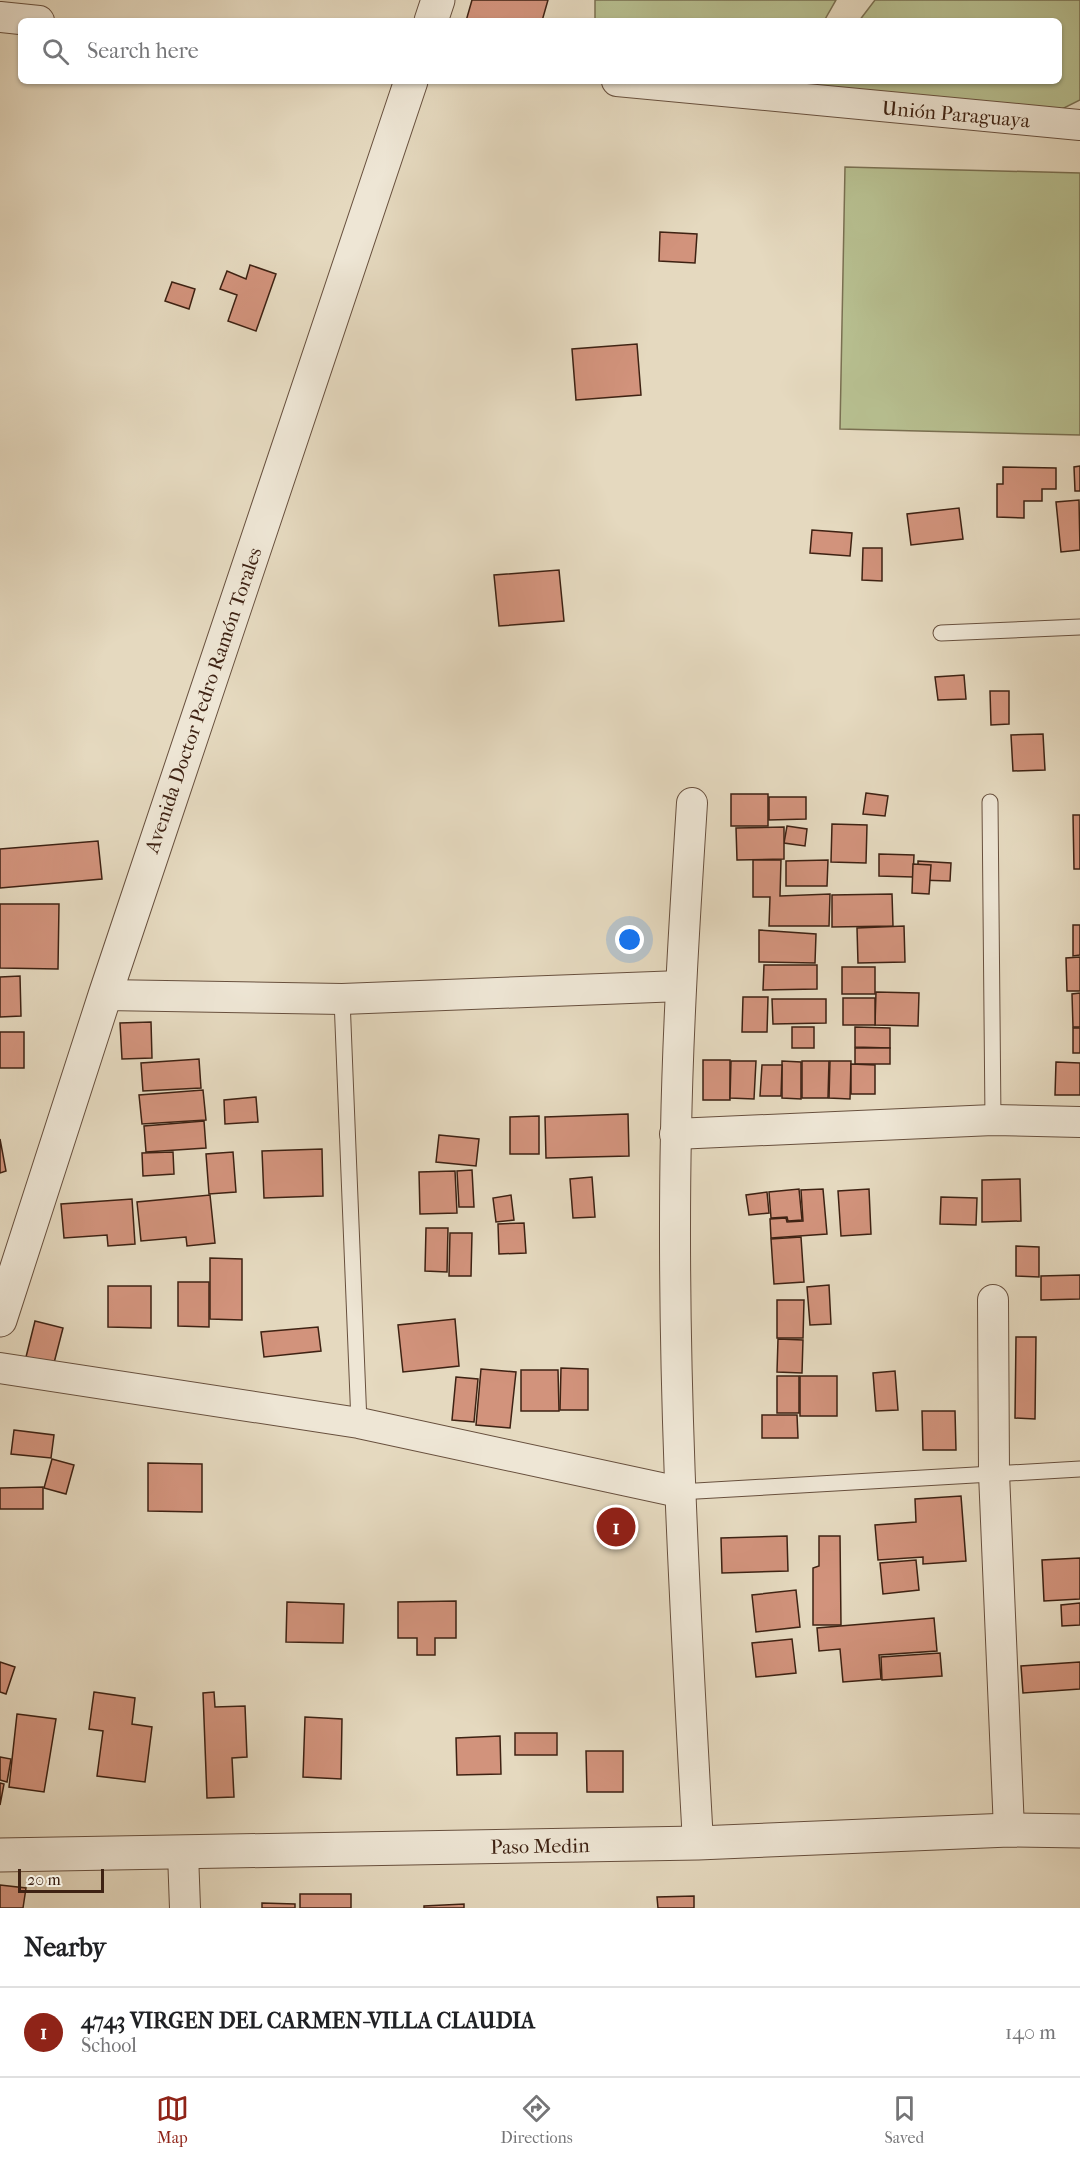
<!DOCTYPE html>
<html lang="en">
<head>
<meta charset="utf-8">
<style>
	body { margin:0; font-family:"IM FELL French Canon",serif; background:#f2f2f2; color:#202124 }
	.scale { position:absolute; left:18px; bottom:15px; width:86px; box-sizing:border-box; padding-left:6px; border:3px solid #3e2213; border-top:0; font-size:16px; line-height:21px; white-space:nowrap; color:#3e2213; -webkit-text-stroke:4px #eee6d5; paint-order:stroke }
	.you { position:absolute; left:630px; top:940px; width:21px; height:21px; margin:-15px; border:4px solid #fff; border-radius:50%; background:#1a73e8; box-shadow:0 0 0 9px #1a73e833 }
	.badge { display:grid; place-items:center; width:39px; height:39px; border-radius:50%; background:#8f2418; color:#fff; font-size:20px; font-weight:700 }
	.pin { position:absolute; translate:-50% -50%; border:3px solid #fff; box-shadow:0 2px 6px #0006 }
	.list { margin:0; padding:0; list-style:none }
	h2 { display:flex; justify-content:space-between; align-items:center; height:78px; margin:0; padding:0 24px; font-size:26px }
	h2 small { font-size:20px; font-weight:400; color:#757577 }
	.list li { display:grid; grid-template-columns:39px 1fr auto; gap:18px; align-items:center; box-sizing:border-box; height:90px; padding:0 24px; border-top:2px solid #e0e0e0 }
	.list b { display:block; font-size:22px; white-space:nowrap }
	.list p { margin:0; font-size:20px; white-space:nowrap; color:#757577 }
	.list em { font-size:20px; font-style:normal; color:#757577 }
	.icon { flex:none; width:33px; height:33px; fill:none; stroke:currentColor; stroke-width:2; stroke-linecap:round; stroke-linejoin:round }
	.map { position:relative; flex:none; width:1080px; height:1908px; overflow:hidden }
	.search { position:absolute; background:#fff; box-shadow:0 2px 4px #0004; left:18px; right:18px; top:18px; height:66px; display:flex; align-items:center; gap:15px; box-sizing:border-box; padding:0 21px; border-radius:9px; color:#757577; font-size:22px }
	.sheet { height:168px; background:#fff }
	nav { display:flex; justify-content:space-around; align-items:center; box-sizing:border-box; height:84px; border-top:2px solid #e0e0e0; background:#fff; font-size:16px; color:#757577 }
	nav a { display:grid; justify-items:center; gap:3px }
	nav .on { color:#8f2418 }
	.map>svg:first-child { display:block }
</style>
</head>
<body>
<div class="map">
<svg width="1080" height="1908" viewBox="0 0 1080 1908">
	<rect width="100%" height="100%" fill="#e5d9bf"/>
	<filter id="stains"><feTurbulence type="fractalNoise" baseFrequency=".00333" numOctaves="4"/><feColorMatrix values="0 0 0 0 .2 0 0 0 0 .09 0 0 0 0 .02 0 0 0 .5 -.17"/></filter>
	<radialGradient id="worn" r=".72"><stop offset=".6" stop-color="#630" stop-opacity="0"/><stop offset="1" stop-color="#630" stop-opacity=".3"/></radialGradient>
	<g fill="#b7bf90" stroke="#7a7052" stroke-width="1.5">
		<polygon points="595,0 836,0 824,21 595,21"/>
		<polygon points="875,0 1080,0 1080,100 1036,122 801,97 813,81 1059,81 1059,21 859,21"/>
		<polygon points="845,167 1080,173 1080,435 840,429"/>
	</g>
	<g fill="#d2937c" stroke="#3e2213" stroke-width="1.5">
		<polygon points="472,0 548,0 542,21 466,21"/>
		<polygon points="660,232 697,234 695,263 659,261"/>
		<polygon points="250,265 276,274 256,331 228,321 237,295 220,289 227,271 246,279"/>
		<polygon points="172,282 195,289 189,309 165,301"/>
		<polygon points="637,344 641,395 576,400 572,349"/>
		<polygon points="1080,466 1080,491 1075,491 1074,467"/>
		<polygon points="1003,467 1056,468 1056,489 1042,489 1042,501 1024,501 1024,518 997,517 997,484 1003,484"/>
		<polygon points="1079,500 1080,550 1061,552 1056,502"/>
		<polygon points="959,508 963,539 911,545 907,514"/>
		<polygon points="812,530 852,533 850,556 810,553"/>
		<polygon points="863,548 882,548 882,581 862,580"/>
		<polygon points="559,570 564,621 499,626 494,575"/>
		<polygon points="964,675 966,699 938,700 935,677"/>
		<polygon points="990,691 1009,691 1009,724 991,725"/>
		<polygon points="1043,734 1045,770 1013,771 1011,735"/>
		<polygon points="866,793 888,796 885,816 863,814"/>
		<rect x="731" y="794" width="37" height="32"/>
		<polygon points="769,797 806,797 806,819 769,820"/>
		<polygon points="1073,815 1080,815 1080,869 1074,869"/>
		<polygon points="832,824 867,825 866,863 831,862"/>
		<polygon points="787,826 807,829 805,846 784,843"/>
		<polygon points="784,827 784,859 737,860 736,828"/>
		<polygon points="98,841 102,879 0,888 0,849"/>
		<polygon points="879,854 914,855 913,877 879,876"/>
		<polygon points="753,860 781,860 780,896 830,894 829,926 769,926 770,897 753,897"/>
		<polygon points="828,860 827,886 786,886 786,861"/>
		<polygon points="918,861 951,863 950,881 918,880"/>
		<polygon points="913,864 931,865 929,894 912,893"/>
		<polygon points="892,894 893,926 832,927 832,895"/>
		<polygon points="0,904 59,904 58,969 0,968"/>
		<polygon points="1073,925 1080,925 1080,955 1073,956"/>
		<polygon points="904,926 905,962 858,963 857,928"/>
		<polygon points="759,930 816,934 815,963 759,962"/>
		<polygon points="1080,957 1080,991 1067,991 1066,958"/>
		<polygon points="764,965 817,965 817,989 763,990"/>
		<rect x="842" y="967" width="33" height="27"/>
		<polygon points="20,976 21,1016 0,1017 0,977"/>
		<polygon points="876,992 919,993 918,1026 875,1025"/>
		<polygon points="1080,993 1080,1027 1073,1027 1072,994"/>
		<polygon points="743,997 768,997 767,1032 742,1032"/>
		<rect x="843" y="998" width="32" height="27"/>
		<polygon points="772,999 826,999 826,1023 773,1024"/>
		<polygon points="151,1022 152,1058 122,1059 120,1023"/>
		<rect x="792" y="1027" width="22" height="21"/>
		<polygon points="855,1027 890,1028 890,1048 855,1047"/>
		<rect x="1073" y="1028" width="7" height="25"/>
		<rect x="0" y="1032" width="24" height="36"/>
		<rect x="855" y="1048" width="35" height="16"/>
		<polygon points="199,1059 201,1088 143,1091 141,1063"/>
		<rect x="703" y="1060" width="27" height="40"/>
		<polygon points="731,1061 756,1061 754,1099 730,1098"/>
		<polygon points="782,1061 801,1062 801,1099 782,1098"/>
		<polygon points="802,1061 829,1061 828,1098 802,1098"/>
		<polygon points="830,1061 851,1061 850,1099 829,1098"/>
		<polygon points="1056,1062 1080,1063 1080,1095 1055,1095"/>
		<polygon points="851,1064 875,1065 875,1094 851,1094"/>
		<polygon points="762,1065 782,1065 781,1096 760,1096"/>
		<polygon points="203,1090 206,1120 142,1124 139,1095"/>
		<polygon points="256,1097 258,1122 225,1124 224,1100"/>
		<polygon points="628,1114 629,1156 546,1158 545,1117"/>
		<polygon points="539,1116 539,1154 510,1154 510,1117"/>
		<polygon points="204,1121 206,1148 146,1152 144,1126"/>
		<polygon points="439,1135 479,1139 476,1166 436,1162"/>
		<polygon points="0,1139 6,1171 0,1173"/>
		<polygon points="322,1149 323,1196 264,1198 262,1151"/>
		<polygon points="173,1152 174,1174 143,1176 142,1153"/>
		<polygon points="233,1152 236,1192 209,1194 206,1154"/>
		<polygon points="472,1170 474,1207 459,1207 457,1171"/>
		<polygon points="455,1171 457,1213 420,1214 419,1172"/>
		<polygon points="592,1177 595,1217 573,1218 570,1179"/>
		<polygon points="1020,1179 1021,1221 982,1222 982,1180"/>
		<polygon points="799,1189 802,1220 788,1221 787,1217 771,1218 769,1192"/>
		<polygon points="823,1189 827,1234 771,1238 770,1219 786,1218 787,1222 803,1221 801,1190"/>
		<polygon points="869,1189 871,1234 841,1236 838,1191"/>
		<polygon points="767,1192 769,1213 749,1215 746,1195"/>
		<polygon points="210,1195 215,1243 187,1246 186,1237 141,1241 137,1202"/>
		<polygon points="511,1195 514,1220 496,1222 493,1198"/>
		<polygon points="941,1197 977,1198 976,1225 940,1224"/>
		<polygon points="132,1199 135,1244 108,1246 107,1235 64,1238 61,1204"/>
		<polygon points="524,1223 526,1253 499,1254 498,1224"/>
		<polygon points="426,1228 448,1228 447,1272 425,1271"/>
		<polygon points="450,1233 472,1233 471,1276 449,1276"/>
		<polygon points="801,1237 804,1282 774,1284 771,1239"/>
		<polygon points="1016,1246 1039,1247 1039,1277 1016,1276"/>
		<polygon points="210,1258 242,1259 242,1320 210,1319"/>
		<polygon points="1080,1275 1080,1299 1041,1300 1041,1276"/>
		<polygon points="178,1282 209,1282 209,1327 178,1326"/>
		<polygon points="829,1285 831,1324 810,1325 807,1287"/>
		<polygon points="108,1286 151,1286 151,1328 108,1327"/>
		<polygon points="777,1300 804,1300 803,1338 777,1338"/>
		<polygon points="455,1319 459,1366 403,1372 398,1325"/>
		<polygon points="35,1321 63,1328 54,1363 26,1357"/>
		<polygon points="318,1327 321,1351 264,1357 261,1332"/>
		<polygon points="1016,1337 1036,1337 1035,1419 1015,1418"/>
		<polygon points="778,1339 803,1340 802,1373 777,1372"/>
		<polygon points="561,1368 588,1369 588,1410 560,1410"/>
		<polygon points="481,1369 516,1372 510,1428 476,1425"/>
		<polygon points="521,1370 558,1370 559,1411 521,1411"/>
		<polygon points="895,1371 898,1410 876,1411 873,1373"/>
		<rect x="777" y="1376" width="22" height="37"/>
		<rect x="800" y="1376" width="37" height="40"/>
		<polygon points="456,1377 478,1379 474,1422 452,1420"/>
		<polygon points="922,1411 955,1411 956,1450 923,1450"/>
		<polygon points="762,1415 797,1415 798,1438 762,1438"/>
		<polygon points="14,1430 54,1435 51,1458 11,1454"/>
		<polygon points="52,1459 74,1465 66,1494 44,1488"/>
		<polygon points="148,1463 202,1464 202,1512 148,1511"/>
		<polygon points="43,1487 43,1509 0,1509 0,1488"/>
		<polygon points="961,1496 966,1561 923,1564 923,1557 878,1560 875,1525 916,1522 915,1499"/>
		<polygon points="787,1536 788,1571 722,1573 721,1538"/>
		<polygon points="819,1536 840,1536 841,1625 813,1625 813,1568 819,1566"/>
		<polygon points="1080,1558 1080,1599 1044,1601 1042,1560"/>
		<polygon points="916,1560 919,1590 883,1594 880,1563"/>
		<polygon points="796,1590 800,1627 756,1632 752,1595"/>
		<polygon points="456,1601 456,1638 435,1638 435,1655 417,1655 417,1638 398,1638 398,1602"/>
		<polygon points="287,1602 344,1604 343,1643 286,1642"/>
		<polygon points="1080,1603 1080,1625 1062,1626 1061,1605"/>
		<polygon points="934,1618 937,1651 879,1655 881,1679 843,1682 840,1649 819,1651 817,1628"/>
		<polygon points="792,1639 796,1673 756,1677 752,1643"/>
		<polygon points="940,1653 942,1676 882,1680 881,1657"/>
		<polygon points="0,1662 15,1667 6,1694 0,1692"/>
		<polygon points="1080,1662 1080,1689 1023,1693 1021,1666"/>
		<polygon points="94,1692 135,1698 132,1724 152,1727 145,1782 97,1776 103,1731 89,1729"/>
		<polygon points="214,1692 215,1707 245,1706 247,1757 232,1758 234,1797 207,1798 203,1693"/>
		<polygon points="17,1714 56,1719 44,1792 9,1787"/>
		<polygon points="305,1717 342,1719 341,1779 303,1777"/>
		<rect x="515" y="1733" width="42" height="22"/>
		<polygon points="500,1736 501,1774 457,1775 456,1738"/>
		<polygon points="586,1751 623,1751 623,1792 587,1792"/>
		<polygon points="0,1757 11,1759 7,1782 0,1780"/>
		<polygon points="0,1783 4,1784 0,1805"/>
		<polygon points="0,1885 26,1888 23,1908 0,1908"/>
		<rect x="300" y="1894" width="51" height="14"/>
		<polygon points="694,1896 694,1908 658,1908 657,1897"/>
		<polygon points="262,1903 295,1904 295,1908 262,1908"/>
		<polygon points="464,1904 464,1908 424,1908 424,1906"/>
	</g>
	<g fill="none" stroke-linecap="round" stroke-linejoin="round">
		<defs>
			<g id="service">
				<polyline points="941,633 1080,627"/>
				<polyline points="990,802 993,1120"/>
				<polyline points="342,999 359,1423"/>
				<polyline points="679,1492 1080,1469"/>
			</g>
			<g id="minor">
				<polyline points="0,17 39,21"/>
				<polyline points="617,81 1080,125"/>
				<path d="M692,803C685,913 678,1022 676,1132C671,1369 685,1607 698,1843"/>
				<polyline points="105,995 342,999 681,986"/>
				<polyline points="675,1134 993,1120 1080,1122"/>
				<polyline points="993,1300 994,1473 1009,1830"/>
				<polyline points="0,1368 359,1423 679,1492"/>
				<polyline points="183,1853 185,1908"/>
			</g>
			<g id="tertiary">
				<polyline points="431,21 438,0"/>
				<polyline points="0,1320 105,995 411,81"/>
				<polyline points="0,1855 698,1843 1009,1830 1080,1831"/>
			</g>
		</defs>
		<use href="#service" stroke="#68503e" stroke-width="17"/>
		<use href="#minor" stroke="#68503e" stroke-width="32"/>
		<use href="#tertiary" stroke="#68503e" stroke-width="35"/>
		<use href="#service" stroke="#eee6d5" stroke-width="15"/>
		<use href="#minor" stroke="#eee6d5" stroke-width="30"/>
		<use href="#tertiary" stroke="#eee6d5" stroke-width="33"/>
	</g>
	<g text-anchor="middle" stroke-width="5" stroke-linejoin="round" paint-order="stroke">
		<g font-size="20" fill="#3e2213" stroke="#eee6d5">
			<text transform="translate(956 114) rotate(5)" y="7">Unión Paraguaya</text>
			<text transform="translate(203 700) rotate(-71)" y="7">Avenida Doctor Pedro Ramón Torales</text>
			<text transform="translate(540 1846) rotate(-1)" y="7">Paso Medin</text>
		</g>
	</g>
	<rect width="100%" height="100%" filter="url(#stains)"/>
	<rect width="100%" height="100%" fill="url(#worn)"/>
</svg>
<div class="scale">20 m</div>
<div class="you"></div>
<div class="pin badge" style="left:616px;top:1527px">1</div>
<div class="search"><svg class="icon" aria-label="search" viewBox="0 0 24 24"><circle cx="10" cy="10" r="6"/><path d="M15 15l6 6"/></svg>Search here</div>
</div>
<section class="sheet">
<h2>Nearby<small></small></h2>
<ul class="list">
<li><span class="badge">1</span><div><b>4743 VIRGEN DEL CARMEN-VILLA CLAUDIA</b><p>School</p></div><em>140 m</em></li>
</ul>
</section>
<nav>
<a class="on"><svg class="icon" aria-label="map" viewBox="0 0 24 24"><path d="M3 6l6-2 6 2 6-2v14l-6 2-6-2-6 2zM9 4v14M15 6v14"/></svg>Map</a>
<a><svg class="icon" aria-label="directions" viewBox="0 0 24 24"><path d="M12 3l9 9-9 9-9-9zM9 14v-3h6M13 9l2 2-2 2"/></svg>Directions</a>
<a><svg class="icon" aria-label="saved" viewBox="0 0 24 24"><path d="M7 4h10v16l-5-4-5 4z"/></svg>Saved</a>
</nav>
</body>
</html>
